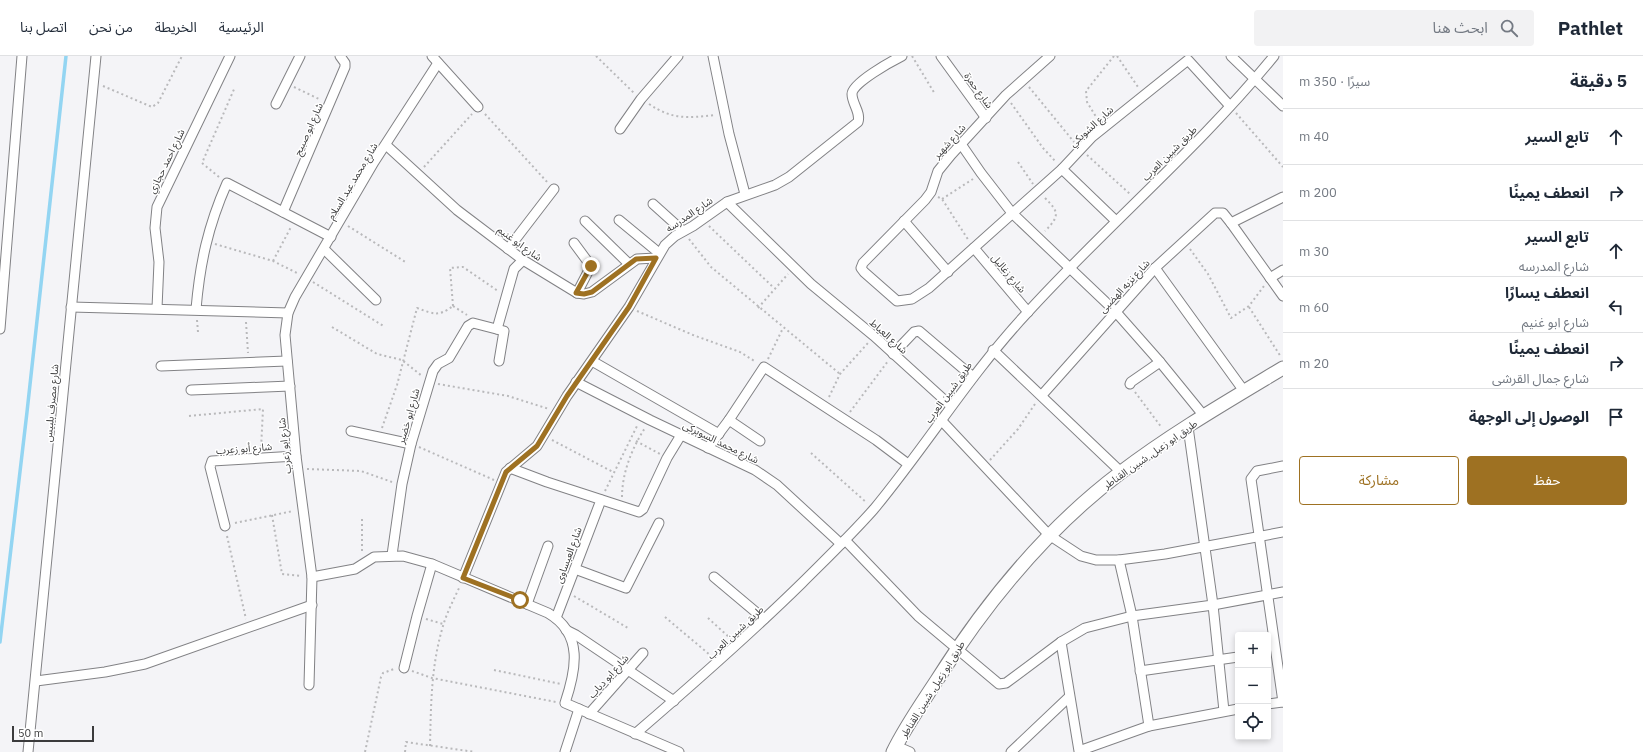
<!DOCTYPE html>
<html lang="ar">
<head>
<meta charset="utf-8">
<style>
	body { margin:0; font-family:"IBM Plex Sans","Noto Sans Arabic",sans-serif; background:#f2f2f3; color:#1f2937; direction:rtl }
	.controls { position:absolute; right:12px; bottom:12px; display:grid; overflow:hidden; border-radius:4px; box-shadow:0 2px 6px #0003 }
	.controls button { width:36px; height:36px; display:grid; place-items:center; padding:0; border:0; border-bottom:1px solid #e0e1e3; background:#fff; color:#1f2937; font:20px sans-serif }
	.scale { position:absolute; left:12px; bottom:10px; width:82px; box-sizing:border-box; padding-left:4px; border:2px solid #3b3b3c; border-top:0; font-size:11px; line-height:14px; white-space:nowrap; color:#3b3b3c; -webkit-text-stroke:3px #fff; paint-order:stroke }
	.stop { position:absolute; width:12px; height:12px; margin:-9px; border:3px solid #9e7122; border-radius:50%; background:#fff }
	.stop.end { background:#9e7122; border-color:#fff; box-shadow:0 1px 4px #0008 }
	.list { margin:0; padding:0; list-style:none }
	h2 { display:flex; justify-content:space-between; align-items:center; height:52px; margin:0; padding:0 16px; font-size:17px }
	h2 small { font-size:13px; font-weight:400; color:#747a83 }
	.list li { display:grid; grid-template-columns:26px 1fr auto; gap:12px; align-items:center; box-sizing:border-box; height:56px; padding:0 16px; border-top:1px solid #e0e1e3 }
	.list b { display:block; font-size:15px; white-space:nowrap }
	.list p { margin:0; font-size:13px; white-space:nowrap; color:#747a83 }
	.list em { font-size:13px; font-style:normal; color:#747a83 }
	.actions { display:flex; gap:8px; padding:12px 16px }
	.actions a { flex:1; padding:9px 0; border:1px solid #9e7122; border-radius:4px; text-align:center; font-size:14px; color:#9e7122 }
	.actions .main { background:#9e7122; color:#fff }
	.icon { flex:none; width:22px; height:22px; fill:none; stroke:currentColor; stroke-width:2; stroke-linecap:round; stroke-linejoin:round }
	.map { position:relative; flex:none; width:1283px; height:696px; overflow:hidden; direction:ltr }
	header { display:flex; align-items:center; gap:24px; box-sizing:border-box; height:56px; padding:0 20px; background:#fff; border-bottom:1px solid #e0e1e3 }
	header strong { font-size:19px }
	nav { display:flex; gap:22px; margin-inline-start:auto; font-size:14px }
	.search { width:280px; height:36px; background:#f2f2f3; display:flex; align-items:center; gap:10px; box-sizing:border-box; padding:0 14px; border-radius:4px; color:#747a83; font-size:15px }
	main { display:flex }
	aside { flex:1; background:#fff }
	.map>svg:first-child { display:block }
</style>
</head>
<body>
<header>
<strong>Pathlet</strong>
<div class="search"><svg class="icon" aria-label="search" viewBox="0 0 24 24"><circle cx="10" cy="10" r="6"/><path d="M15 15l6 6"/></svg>ابحث هنا</div>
<nav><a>الرئيسية</a><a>الخريطة</a><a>من نحن</a><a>اتصل بنا</a></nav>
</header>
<main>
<aside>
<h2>5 دقيقة<small>سيرًا · 350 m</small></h2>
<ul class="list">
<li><svg class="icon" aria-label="ahead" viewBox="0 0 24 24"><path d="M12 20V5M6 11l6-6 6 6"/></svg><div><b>تابع السير</b></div><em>40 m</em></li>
<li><svg class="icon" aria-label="right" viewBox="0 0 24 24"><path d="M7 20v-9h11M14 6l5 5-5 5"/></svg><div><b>انعطف يمينًا</b></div><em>200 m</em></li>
<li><svg class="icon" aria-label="ahead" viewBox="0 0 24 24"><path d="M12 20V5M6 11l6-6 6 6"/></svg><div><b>تابع السير</b><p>شارع المدرسه</p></div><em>30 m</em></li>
<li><svg class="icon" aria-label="left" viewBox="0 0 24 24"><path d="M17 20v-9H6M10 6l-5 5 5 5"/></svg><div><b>انعطف يسارًا</b><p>شارع ابو غنيم</p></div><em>60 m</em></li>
<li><svg class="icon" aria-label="right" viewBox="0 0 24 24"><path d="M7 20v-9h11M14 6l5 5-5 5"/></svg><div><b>انعطف يمينًا</b><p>شارع جمال القرشى</p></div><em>20 m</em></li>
<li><svg class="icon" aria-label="arrive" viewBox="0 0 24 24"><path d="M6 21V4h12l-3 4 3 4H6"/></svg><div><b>الوصول إلى الوجهة</b></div></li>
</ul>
<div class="actions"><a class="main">حفظ</a><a>مشاركة</a></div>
</aside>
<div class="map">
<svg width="1283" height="696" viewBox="0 0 1283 696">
	<rect width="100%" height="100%" fill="#f4f4f7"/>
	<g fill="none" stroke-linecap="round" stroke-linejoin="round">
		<polyline stroke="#93d5f2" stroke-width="3.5" points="0,586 27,356 66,0"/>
		<defs>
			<g id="street">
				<polyline points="432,0 478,51"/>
				<polyline points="713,0 729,78 745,138"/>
				<polyline points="941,0 986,62"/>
				<polyline points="1050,0 1006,39 951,99 938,115 931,136 925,144 863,207 861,212 864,216 897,245 912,243 929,232 1062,113 1092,81 1188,4 1230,50"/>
				<polyline points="1231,0 1283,50"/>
				<polyline points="276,48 300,0"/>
				<polyline points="620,73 641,43 678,0"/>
				<polyline points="961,88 981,117 1012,157 1115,255 1160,306 1204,360"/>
				<polyline points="386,89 457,154 523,204 577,237 584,238 592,236 637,203 656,202"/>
				<polyline points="1062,113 1116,165"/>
				<polyline points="727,146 811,228 874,280 951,350"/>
				<polyline points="653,148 683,175"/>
				<polyline points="283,156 345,11 345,7 340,0"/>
				<polyline points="619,164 659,197"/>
				<polyline points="585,165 629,208"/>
				<polyline points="904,165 948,216"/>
				<polyline points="1231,167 1283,141"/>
				<polyline points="574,187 591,210 577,237"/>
				<polyline points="974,192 1028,256"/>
				<polyline points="324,193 376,244"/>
				<polyline points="508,193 554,133"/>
				<polyline points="1155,212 1244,335"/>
				<polyline points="1270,222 1283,214"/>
				<polyline points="71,251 288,257"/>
				<polyline points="157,252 159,206 155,172 157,151 230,0"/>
				<path d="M196,253C200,207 208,170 227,127L331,181"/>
				<polyline points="0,273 22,0"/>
				<polyline points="497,273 514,213 523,204"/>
				<polyline points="993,294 1121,416"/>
				<polyline points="893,298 914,276 919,275 973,321"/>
				<polyline points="592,305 719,378"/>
				<polyline points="161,310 287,305"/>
				<polyline points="576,326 650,364 755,414 777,429 841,488"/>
				<polyline points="1130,328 1131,326 1160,306"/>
				<polyline points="191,334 290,330"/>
				<polyline points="1042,339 1155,212 1215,157 1223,157 1231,167 1283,240"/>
				<polyline points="729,364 760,385"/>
				<polyline points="941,364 1049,479 1081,500 1096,504 1119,504 1165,498 1283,476"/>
				<polyline points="1188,371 1213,549 1224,655"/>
				<polyline points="351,375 411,388"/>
				<polyline points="708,392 729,364 764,311 876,384 908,408"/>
				<polyline points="510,412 547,426 639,456 643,453 667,402 681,379"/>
				<polyline points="225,470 210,411 212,405 296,400"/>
				<polyline points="845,484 918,560 999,628 1006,627 1061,586 1085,572 1132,560 1213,549 1283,536"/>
				<polyline points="392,499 402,428 411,388 433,315 438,308 449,302 468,270 473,267 504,275 499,305"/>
				<polyline points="1119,504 1132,560 1149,670"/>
				<polyline points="575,513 626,532 659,467"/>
				<path d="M312,521L355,513L374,501L403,500L432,508L548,557C584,578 576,614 565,647L679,696"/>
				<polyline points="714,521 764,563"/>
				<path d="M463,522L506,416L537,390L567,340L629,251L665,189L675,180L693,170L727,146L775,129L789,121L858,66C861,56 852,48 852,38C852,27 892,5 902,0"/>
				<polyline points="527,548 548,490"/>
				<polyline points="556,562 601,444"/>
				<polyline points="566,574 576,579 674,645"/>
				<polyline points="1061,586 1079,695 1149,670 1238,653"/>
				<polyline points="404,612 417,560 432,508"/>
				<polyline points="1140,615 1238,601"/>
				<polyline points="36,625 105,616 145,608 312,549"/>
				<polyline points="309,629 312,521 296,400 285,279 288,257 295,241 374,106 438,7"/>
				<polyline points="1283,646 1251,423 1257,415 1283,410"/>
				<polyline points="1268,648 1283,646"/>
				<polyline points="589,658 643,597"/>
				<path d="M635,678C692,629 748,580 802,527C826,503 851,479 874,453C927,389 970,318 1027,257C1107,169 1199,92 1274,0"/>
				<polyline points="896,690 910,696"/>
				<polyline points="28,696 96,0"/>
				<polyline points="565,696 579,653"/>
				<polyline points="1011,696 1069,641"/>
			</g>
			<path id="secondary" d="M893,696C905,671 922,647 937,624C987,545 1046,473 1120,417C1171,378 1228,345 1283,312"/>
		</defs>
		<use href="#street" stroke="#828285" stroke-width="11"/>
		<use href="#secondary" stroke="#828285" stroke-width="15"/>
		<g stroke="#b9b9bb" stroke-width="2" stroke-dasharray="2 3" stroke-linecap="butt">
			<polyline points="596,0 634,37"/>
			<polyline points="912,0 935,38"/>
			<polyline points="1117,0 1138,31"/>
			<polyline points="103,30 152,51 158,47 182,0"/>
			<polyline points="294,31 321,44"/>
			<polyline points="1029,31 1074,86"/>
			<polyline points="1011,47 1043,92 1056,106"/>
			<path d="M649,48C673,64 687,62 715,59"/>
			<polyline points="1236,57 1283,111"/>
			<polyline points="485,58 548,127"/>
			<polyline points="1098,64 1087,46 1086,35 1114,0"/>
			<polyline points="1087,99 1130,138"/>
			<polyline points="1018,106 1033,128"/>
			<polyline points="424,111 472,58"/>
			<polyline points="219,121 202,107 235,31"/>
			<polyline points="938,141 942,143 969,185"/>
			<path d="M1045,142C1059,156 1060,160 1045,175"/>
			<polyline points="942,143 973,123"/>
			<polyline points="348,170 407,207"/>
			<polyline points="709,170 774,232"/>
			<polyline points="689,183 711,211 840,318"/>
			<polyline points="215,188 273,205 297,217"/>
			<polyline points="1190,193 1208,218 1231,262 1249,250 1264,230"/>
			<polyline points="273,205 291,171"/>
			<polyline points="313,226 385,271"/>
			<polyline points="453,250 450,212 463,211 498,235"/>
			<polyline points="453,250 467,259"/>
			<polyline points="1249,251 1281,301"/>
			<polyline points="758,252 788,218"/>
			<polyline points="637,255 693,279 740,296 756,306"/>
			<polyline points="197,264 198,276"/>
			<polyline points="246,266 248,297"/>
			<polyline points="332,271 377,298 402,304 422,320"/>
			<polyline points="768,303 783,272"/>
			<polyline points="438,328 508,340 549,353"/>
			<polyline points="1135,336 1162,372"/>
			<polyline points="829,341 840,318 868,287"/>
			<polyline points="850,356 888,305"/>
			<polyline points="189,360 263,353 261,393"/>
			<path d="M382,372L397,329L417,252C434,258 438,261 453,250"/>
			<polyline points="552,384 613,416"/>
			<polyline points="636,385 660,398"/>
			<polyline points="419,391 494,424"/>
			<polyline points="811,397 867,447"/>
			<polyline points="990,404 1018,373 1035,348"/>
			<polyline points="307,413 361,415 392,426"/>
			<polyline points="605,435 638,368"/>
			<path d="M622,441C622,417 632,392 645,372"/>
			<polyline points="272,459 282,518 302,520"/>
			<polyline points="362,463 362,498"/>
			<polyline points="235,467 293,455"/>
			<polyline points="227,480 246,563"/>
			<polyline points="574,540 628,572"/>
			<polyline points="665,561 710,599"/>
			<polyline points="708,562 731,583"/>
			<polyline points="426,563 443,568"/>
			<polyline points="494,614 561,628"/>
			<polyline points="412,615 432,622 556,646"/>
			<path d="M430,690C431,648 431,610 443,570C447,556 454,543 460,530"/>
			<polyline points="365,696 381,621 383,617 394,613"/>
			<polyline points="405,696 406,686 475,696"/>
		</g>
		<use href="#street" stroke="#fff" stroke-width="9"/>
		<use href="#secondary" stroke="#fff" stroke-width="13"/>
	</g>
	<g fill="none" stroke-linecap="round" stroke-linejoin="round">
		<polyline stroke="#9e7122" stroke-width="5" points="520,544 463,522 506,416 537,390 567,340 629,251 656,202 636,203 592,236 584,238 576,237 591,210"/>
	</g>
	<g text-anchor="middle" stroke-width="3" stroke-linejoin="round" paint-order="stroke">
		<g font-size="10" fill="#3b3b3c" stroke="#fff">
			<text transform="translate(979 34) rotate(54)" y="4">شارع حمزة</text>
			<text transform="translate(1091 70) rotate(-42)" y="4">شارع الشوبكي</text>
			<text transform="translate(308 73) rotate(-66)" y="4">شارع ابو صبيح</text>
			<text transform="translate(949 85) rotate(-48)" y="4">شارع شهير</text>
			<text transform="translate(1169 97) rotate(-45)" y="4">طريق شبين العرب</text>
			<text transform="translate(166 105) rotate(-64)" y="4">شارع احمد حجازي</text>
			<text transform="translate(352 125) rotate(-59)" y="4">شارع محمد عبد السلام</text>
			<text transform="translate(689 158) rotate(-34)" y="4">شارع المدرسه</text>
			<text transform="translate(520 187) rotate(36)" y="4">شارع ابو غنيم</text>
			<text transform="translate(1009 217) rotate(50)" y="4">شارع زغاليل</text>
			<text transform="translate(1124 230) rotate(-47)" y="4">شارع نزيه الهضبى</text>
			<text transform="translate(889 280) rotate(42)" y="4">شارع العياط</text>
			<text transform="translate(948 336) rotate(-54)" y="4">طريق شبين العرب</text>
			<text transform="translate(51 347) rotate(-85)" y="4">شارع مصرف بلبيس</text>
			<text transform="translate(408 360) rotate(-74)" y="4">شارع ابو خضير</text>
			<text transform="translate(721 386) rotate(26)" y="4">شارع محمد السوبركى</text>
			<text transform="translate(284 390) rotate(-96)" y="4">شارع ابو زعرب</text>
			<text transform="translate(244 392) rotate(-4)" y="4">شارع أبو زعرب</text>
			<text transform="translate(1150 398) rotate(-35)" y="4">طريق ابو زعبل, شبين القناطر</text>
			<text transform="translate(568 499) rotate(-70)" y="4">شارع العبساوى</text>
			<text transform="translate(735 576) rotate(-43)" y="4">طريق شبين العرب</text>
			<text transform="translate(608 620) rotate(-48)" y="4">شارع ابو دياب</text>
			<text transform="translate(932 633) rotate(-58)" y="4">طريق ابو زعبل, شبين القناطر</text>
		</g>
	</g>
</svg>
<div class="controls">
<button>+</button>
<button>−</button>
<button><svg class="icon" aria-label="locate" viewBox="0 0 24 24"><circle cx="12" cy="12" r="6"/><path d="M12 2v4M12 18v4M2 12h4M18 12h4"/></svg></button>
</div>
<div class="scale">50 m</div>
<div class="stop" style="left:520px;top:544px"></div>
<div class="stop end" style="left:591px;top:210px"></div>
</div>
</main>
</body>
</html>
